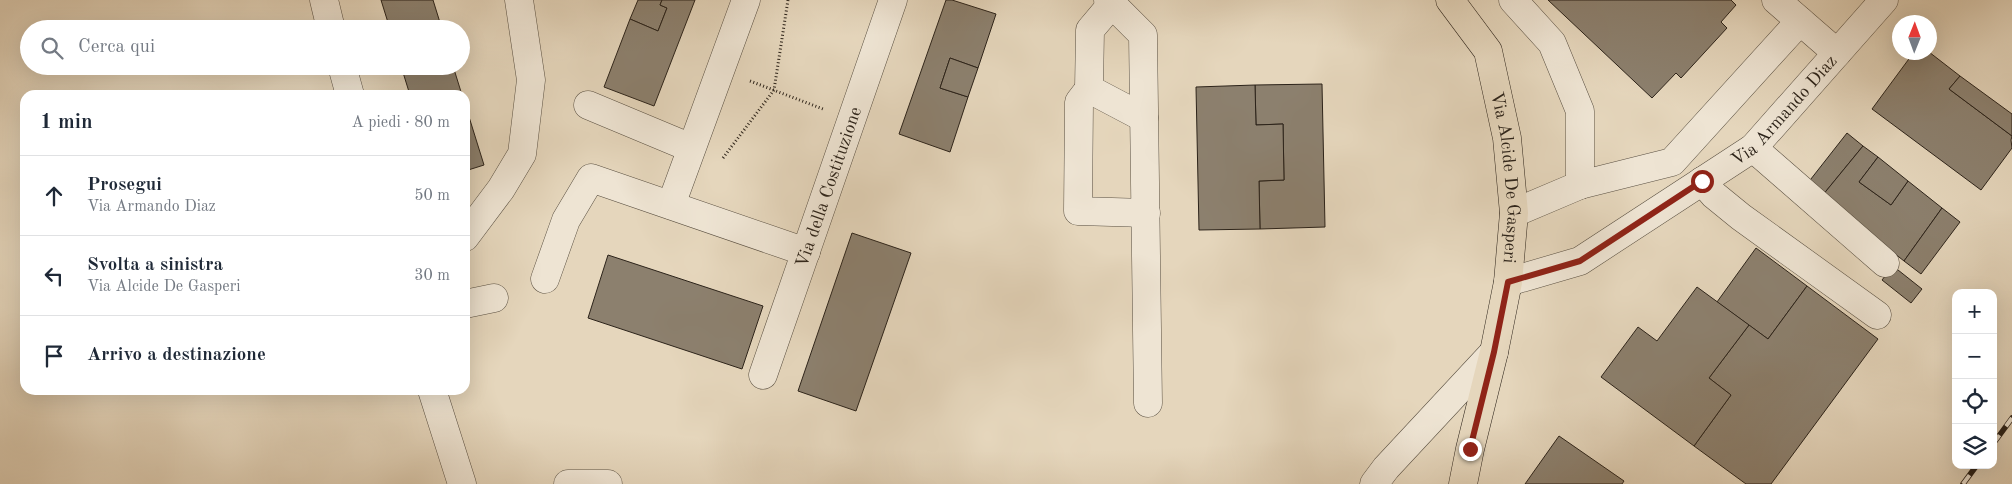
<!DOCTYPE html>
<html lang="it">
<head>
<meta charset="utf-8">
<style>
	body { margin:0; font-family:"Old Standard TT",serif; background:#f2f2f3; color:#1f2937 }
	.controls { position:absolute; right:15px; bottom:15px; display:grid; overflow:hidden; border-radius:10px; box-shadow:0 5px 20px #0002 }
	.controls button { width:45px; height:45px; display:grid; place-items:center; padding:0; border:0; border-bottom:1px solid #e0e1e3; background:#fff; color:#1f2937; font:25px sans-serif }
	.compass { position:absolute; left:1892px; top:15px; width:45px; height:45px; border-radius:50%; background:#fff; box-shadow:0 5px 20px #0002; rotate:1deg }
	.stop { position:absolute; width:15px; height:15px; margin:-11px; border:4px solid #8f2418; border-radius:50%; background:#fff }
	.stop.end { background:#8f2418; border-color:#fff; box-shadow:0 1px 5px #0008 }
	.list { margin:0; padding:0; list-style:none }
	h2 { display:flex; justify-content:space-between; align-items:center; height:65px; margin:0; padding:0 20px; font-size:21px }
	h2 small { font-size:16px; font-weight:400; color:#747a83 }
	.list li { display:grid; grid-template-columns:32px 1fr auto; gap:15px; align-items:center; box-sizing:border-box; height:80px; padding:0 20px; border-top:1px solid #e0e1e3 }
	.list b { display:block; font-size:19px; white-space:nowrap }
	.list p { margin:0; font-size:16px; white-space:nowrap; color:#747a83 }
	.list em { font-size:16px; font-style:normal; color:#747a83 }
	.icon { flex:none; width:28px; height:28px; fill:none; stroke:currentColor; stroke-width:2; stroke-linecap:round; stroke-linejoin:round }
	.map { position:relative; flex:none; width:2012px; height:484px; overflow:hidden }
	.search { position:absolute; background:#fff; box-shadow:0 5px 20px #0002; left:20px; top:20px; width:450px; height:55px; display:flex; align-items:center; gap:12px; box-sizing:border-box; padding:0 18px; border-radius:28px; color:#747a83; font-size:19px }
	.panel { position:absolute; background:#fff; box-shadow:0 5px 20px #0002; left:20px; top:90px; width:450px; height:305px; border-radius:15px }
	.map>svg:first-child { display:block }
</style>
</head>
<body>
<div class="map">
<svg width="2012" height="484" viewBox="0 0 2012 484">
	<rect width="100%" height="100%" fill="#e5d6bc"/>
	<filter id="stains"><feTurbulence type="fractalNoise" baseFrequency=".004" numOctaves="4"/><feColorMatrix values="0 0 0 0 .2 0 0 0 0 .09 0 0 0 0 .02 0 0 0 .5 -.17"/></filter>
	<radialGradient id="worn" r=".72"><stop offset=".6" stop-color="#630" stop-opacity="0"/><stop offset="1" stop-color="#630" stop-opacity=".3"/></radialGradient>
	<g fill="#8c806e" stroke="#2c231a">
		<polygon points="381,0 433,0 442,29 390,29"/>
		<polygon points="638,0 662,0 660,5 667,8 658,31 630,19"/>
		<polygon points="662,0 695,0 654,106 604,87 630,19 658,31 667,8 660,5"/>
		<polygon points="946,0 952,0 996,14 978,68 950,58 940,88 968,97 950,152 899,134"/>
		<polygon points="1548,0 1731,0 1736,5 1721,22 1727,28 1681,78 1676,73 1652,98"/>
		<polygon points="1914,52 1920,55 1921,52 1929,52 1960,76 1949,89 2012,136 2011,140 2012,148 1981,190 1872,109"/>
		<polygon points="950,58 978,68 968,97 940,88"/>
		<polygon points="401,66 453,66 462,95 410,95"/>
		<polygon points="1960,76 2012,114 2012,136 1949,89"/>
		<polygon points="1322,84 1325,227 1260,229 1259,181 1284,180 1283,124 1256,125 1255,85"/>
		<polygon points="1255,85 1256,125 1283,124 1284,180 1259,181 1260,229 1199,230 1196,87"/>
		<polygon points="465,104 484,165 465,171"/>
		<polygon points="1847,133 1863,146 1822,196 1807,184"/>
		<polygon points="1863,146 1878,157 1859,182 1891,205 1908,181 1942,208 1904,261 1822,196"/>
		<polygon points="1878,157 1908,181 1891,205 1859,182"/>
		<polygon points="1942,208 1960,222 1921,274 1904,261"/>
		<polygon points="852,233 911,253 856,411 798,391"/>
		<polygon points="1756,248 1807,286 1768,339 1717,302"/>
		<polygon points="608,255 763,306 742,369 588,318"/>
		<polygon points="1893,266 1922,289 1911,303 1882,280"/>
		<polygon points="1807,286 1878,339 1771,484 1746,484 1694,446 1731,395 1709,378 1749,325 1768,339"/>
		<polygon points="1697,287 1749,325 1709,378 1731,395 1694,446 1601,377 1638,327 1657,341"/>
		<polygon points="1559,436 1624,481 1622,484 1525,484"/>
	</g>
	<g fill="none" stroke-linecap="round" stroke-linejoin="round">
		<defs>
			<g id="minor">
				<polyline points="324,0 331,29"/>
				<polyline points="1108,0 1143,35 1148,403"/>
				<polyline points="1513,0 1552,43 1580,111 1580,185"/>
				<polyline points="1776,0 1837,53"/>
				<polyline points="1112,4 1090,30 1089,89 1144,118"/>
				<polyline points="342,66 350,95"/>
				<polyline points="1089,89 1079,102 1078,211 1146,213"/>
				<polyline points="588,105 691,148"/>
				<polyline points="1753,148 1885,263"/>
				<polyline points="1702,181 1714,195 1741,217 1877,315"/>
				<polyline points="671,205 746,0"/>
				<polyline points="1514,213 1580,185 1672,162 1800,21"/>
				<polyline points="465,237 501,189 522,154 531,80 519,0"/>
				<polyline points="545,279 566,220 591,178 806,252"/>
				<path id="s1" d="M1508,282L1580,261L1753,148L1884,0"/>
				<polyline points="465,304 494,298"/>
				<path id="s2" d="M763,375L893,0"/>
				<polyline points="432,390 462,484"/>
				<polyline points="568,484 608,484"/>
				<polyline points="1374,484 1386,468 1494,352"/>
			</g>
			<g id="major">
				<path id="s3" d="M1450,0L1488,51L1507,138L1514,213L1508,282L1494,352L1470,449L1463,484"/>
			</g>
		</defs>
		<use href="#minor" stroke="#5a5042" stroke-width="29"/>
		<use href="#major" stroke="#2c231a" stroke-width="29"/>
		<g stroke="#2c231a" stroke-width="3" stroke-dasharray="1 2.5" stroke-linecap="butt">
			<polyline points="750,81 823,109"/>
			<polyline points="723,158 774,90 788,0"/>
		</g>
		<use href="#minor" stroke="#eee4d3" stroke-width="28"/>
		<use href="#major" stroke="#e5d6bc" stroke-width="28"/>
		<defs>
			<g id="rail">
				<polyline points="1993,444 2012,418"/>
				<polyline points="1963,484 1977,465"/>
			</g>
		</defs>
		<use href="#rail" stroke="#2c231a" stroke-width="5.5"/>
		<use href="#rail" stroke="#eee4d3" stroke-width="4" stroke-dasharray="11" stroke-linecap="butt"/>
	</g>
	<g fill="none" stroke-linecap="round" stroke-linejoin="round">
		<polyline stroke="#8f2418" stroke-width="6" points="1470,449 1494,352 1508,282 1580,261 1702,181"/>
	</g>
	<g text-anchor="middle" stroke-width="4" stroke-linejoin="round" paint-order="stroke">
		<g font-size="18" fill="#2c231a" stroke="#eee4d3">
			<text dy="6" stroke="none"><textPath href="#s1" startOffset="330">Via Armando Diaz</textPath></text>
			<text dy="6" stroke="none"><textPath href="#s3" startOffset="192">Via Alcide De Gasperi</textPath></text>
			<text dy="6" stroke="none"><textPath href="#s2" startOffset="199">Via della Costituzione</textPath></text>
		</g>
	</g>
	<rect width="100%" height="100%" filter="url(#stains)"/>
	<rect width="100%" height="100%" fill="url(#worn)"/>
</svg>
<div class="controls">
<button>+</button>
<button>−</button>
<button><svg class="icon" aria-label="locate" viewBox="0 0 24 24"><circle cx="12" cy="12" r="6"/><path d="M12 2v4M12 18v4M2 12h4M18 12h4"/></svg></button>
<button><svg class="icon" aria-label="layers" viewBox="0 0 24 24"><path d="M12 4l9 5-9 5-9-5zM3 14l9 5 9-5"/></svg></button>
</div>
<svg class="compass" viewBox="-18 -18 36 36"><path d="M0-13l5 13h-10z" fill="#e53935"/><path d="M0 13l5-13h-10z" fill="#747a83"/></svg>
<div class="stop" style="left:1702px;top:181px"></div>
<div class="stop end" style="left:1470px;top:449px"></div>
<div class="search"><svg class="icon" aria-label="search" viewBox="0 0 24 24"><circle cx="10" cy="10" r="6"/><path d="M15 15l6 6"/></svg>Cerca qui</div>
<section class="panel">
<h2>1 min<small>A piedi · 80 m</small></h2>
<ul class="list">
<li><svg class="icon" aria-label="ahead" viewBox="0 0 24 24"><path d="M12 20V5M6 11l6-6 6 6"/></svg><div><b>Prosegui</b><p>Via Armando Diaz</p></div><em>50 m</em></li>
<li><svg class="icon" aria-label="left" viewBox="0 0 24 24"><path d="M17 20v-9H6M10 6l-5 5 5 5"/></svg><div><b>Svolta a sinistra</b><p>Via Alcide De Gasperi</p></div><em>30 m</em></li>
<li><svg class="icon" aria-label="arrive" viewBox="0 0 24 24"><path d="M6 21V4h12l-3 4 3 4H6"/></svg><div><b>Arrivo a destinazione</b></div></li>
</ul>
</section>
</div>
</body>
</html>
